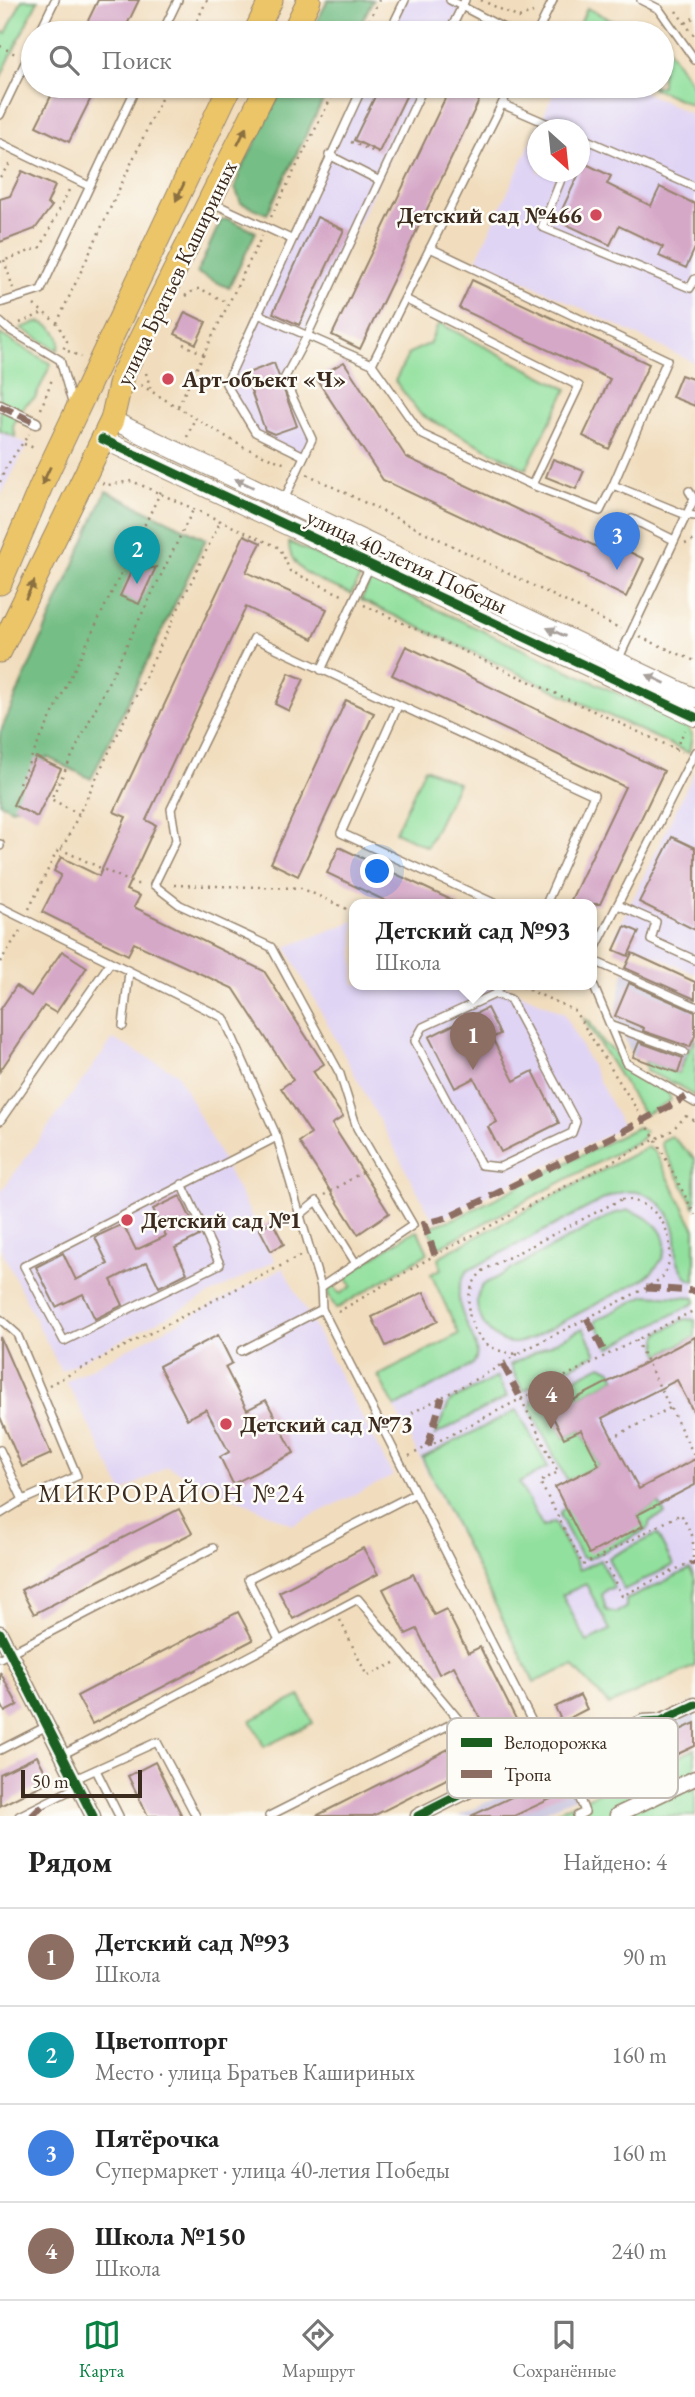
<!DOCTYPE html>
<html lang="ru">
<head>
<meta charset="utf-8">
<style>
	body { margin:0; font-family:"EB Garamond",serif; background:#f6f6f6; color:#222 }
	.compass { position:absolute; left:527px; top:119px; width:63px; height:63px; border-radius:50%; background:#fff; box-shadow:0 2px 5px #0004; rotate:153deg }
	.scale { position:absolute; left:21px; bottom:18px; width:121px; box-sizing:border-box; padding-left:7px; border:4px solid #3b2a1e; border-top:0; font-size:19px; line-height:24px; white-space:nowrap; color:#3b2a1e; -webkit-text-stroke:5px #fdfcf7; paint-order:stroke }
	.you { position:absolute; left:378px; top:872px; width:24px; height:24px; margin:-18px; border:5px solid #fff; border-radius:50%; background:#1a73e8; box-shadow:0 0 0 10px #1a73e833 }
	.badge { display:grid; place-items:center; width:46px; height:46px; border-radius:50%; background:#0b8043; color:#fff; font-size:23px; font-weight:700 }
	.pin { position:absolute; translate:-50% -58px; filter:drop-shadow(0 2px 4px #0008) }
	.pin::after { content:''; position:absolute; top:37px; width:24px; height:21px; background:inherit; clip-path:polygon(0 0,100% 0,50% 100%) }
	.popup { position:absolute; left:349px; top:899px; width:248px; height:91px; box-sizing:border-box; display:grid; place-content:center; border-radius:14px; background:#fff; filter:drop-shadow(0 2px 5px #0005); font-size:23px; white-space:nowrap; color:#767676 }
	.popup b { font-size:26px; color:#222 }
	.popup::after { content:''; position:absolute; left:50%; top:100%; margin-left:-14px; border:14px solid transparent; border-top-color:#fff }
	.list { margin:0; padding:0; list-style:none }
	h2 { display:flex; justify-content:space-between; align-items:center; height:91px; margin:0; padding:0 28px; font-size:30px }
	h2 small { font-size:23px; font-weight:400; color:#767676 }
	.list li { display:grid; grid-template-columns:46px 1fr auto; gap:21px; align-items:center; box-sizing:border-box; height:98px; padding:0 28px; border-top:2px solid #e0e0e0 }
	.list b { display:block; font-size:26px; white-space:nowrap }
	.list p { margin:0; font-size:23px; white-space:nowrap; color:#767676 }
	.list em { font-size:23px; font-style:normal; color:#767676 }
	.icon { flex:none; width:38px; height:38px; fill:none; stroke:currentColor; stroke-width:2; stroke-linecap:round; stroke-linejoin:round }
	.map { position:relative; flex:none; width:695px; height:1816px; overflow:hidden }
	.search { position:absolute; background:#fff; box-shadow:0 2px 5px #0004; left:21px; right:21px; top:21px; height:77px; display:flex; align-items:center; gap:18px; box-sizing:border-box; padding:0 24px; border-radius:38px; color:#767676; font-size:26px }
	.sheet { height:483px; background:#fff }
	nav { display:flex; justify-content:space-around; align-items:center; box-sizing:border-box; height:98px; border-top:2px solid #e0e0e0; background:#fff; font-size:19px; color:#767676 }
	nav a { display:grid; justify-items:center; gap:4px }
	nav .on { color:#0b8043 }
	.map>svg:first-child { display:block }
</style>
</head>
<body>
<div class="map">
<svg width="695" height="1816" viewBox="0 0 695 1816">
	<rect width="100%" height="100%" fill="#fdfcf7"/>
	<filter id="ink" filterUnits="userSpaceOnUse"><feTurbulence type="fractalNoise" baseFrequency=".0143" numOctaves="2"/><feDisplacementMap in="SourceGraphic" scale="14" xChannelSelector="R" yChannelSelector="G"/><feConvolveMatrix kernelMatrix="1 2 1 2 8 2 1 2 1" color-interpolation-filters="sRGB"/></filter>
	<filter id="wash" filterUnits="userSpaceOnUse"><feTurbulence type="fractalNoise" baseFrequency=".00686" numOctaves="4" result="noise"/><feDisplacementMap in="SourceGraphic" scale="28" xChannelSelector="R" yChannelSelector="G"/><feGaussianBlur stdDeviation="1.57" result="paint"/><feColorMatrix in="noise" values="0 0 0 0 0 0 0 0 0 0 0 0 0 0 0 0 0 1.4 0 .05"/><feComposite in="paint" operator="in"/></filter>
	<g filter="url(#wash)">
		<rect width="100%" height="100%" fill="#f1ddbd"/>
		<g fill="#e0d4f4" fill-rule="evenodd">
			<polygon points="405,0 465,0 449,33 389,33"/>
			<polygon points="363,86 424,86 284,379 312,439 304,456 255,432 226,384"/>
			<path d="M557,86H631L695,116V363L477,258ZM538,130H580V172H538Z"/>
			<polygon points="0,432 28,444 0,497"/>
			<polygon points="695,770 695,974 615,936"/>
			<polygon points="354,921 354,984 500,984 564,1013 623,1127 434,1222 286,947"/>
			<polygon points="113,1039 177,1073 275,1261 61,1371 0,1247 0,1193"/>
			<polygon points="657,1157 695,1229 695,1666 609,1705 573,1666 534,1682 378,1376 459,1334 431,1274"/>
			<polygon points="283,1268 393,1476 293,1525 167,1466 123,1492 66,1381"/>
		</g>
		<g fill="#c4c0db">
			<polygon points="632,953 695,982 695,1036 678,1073 633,1057 615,1016 625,968"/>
			<polygon points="695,1702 695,1744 535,1816 458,1816"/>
		</g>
		<g fill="#92e09e" stroke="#66855e" stroke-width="2" fill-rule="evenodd">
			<polygon points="22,0 38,0 0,78 0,31 6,33"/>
			<polygon points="587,8 638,33 576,33"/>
			<polygon points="662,45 666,47 695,89 695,106 649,86 662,86"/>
			<path d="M39,322C53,325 64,337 58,350L21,328Z"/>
			<polygon points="439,323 567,389 526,469 421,415 395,381 409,353 429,344"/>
			<polygon points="0,334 51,364 35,398 26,404 13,426 16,437 0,431"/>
			<path d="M289,542L361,575L351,594C327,583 288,574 289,542Z"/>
			<polygon points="371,579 686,725 692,735 689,753 361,600"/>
			<polygon points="425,768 458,783 427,847 395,832"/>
			<polygon points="584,1019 589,1021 603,1043 614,1051 620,1064 668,1092 671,1100 644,1115"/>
			<polygon points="695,1036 695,1097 680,1086 646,1071 645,1061 678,1073"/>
			<polygon points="638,1127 645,1131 642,1139 437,1248 429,1227 456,1218"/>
			<polygon points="671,1136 695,1159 695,1208 661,1144 663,1140"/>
			<path d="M647,1147L655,1152L695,1229V1281L687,1278C684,1272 678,1265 677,1258C676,1248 677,1239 675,1230C666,1198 639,1184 610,1196L467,1271C439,1309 492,1343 472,1365L395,1407L378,1376L459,1334L431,1274L441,1269L438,1259L442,1255Z"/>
			<path d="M629,1210C669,1224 679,1253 642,1280L532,1338C527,1340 521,1343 515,1343C491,1345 465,1307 483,1285L613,1214Z"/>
			<polygon points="418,1231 428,1253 336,1309 328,1294 329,1288 333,1285 340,1294 352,1286 345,1276 409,1234"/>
			<polygon points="646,1295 695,1298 695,1303 609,1348 595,1321"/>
			<polygon points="685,1319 695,1320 695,1343 692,1338 659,1355 657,1339 659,1333"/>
			<polygon points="583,1328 596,1354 523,1391 510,1365"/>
			<polygon points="601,1365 611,1370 616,1378 550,1412 564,1438 581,1430 599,1465 567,1481 532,1412 531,1404 534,1399"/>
			<polygon points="497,1377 507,1397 435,1435 450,1401"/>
			<path d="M517,1410L548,1467L519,1483L543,1527L554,1522L579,1570L600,1560L614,1588L607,1589L602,1594L606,1610C614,1614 619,1612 626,1607V1600L690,1569L695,1579V1666L609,1705L573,1666L534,1682L422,1458ZM586,1584L610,1630L587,1642L562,1595Z"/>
			<polygon points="659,1503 665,1514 650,1521 648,1529 589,1559 581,1557 560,1516 560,1512 565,1507 643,1526 637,1515"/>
			<polygon points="657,1534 673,1565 624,1590 608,1558"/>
			<polygon points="300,1696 313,1723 264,1747 251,1720"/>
			<polygon points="695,1749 695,1816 547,1816"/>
		</g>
		<g fill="#75be85" stroke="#587452" stroke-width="2">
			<polygon points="328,0 373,0 356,33 311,33"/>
			<polygon points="284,86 330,86 267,214 241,203 235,188 239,174"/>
			<polygon points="228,219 256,232 229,288 197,273 221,220"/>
			<polygon points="106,491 206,539 91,779 47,757 24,804 12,809 0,803 0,733"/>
		</g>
		<g id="blocks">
			<g fill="#d6a8c8">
				<polygon points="98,0 139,0 123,33 82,33"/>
				<polygon points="56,86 97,86 69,142 36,126"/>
				<polygon points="380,86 411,86 379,152 354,140"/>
				<polygon points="451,86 486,86 360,349 332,335"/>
				<polygon points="584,163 611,176 607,184 651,206 660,187 695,204 695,248 686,268 659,256 663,247 619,226 610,245 557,220"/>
				<polygon points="22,171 55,186 47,204 52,206 35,229 0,242 0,199 10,196"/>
				<polygon points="317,217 344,230 299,325 273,313"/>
				<polygon points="472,280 649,364 609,449 583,436 610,379 459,308"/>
				<polygon points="185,312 206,322 196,344 175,334"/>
				<polygon points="344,362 406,457 601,549 605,540 644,559 626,597 587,578 588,576 383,480 316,378"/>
				<polygon points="274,363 297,426 274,434 265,430 245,374"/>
				<polygon points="681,375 695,380 695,406 672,397"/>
				<polygon points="553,459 584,471 576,489 546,477"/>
				<polygon points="244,535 261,543 246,572 327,609 313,639 246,607 146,820 156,825 126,890 140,896 134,907 264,971 324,1064 313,1071 343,1117 332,1124 389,1213 358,1234 299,1142 311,1134 281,1088 293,1080 234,989 134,943 128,955 42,912 61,875 54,871 61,857 99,876 126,817 114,812"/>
				<polygon points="156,567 139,604 120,596 131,572"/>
				<polygon points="406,646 664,771 600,904 569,904 625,787 392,675"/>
				<polygon points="289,673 304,679 289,711 275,704"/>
				<polygon points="346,700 374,713 298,876 271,863"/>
				<polygon points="36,757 61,769 37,817 13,805"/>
				<polygon points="672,837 695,848 695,930 639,902"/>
				<polygon points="339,847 400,876 460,904 392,904 327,873"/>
				<polygon points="625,926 639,932 628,956 614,950"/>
				<polygon points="62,951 87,967 56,1013 44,1006 0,1071 0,1010 16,986 31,996"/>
				<polygon points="632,953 695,982 695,999 625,968"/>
				<polygon points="629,983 695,1012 695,1036 690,1047 643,1031 644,1028 615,1016"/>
				<polygon points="487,1008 500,1034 492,1038 514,1081 533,1071 559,1123 501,1152 488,1127 497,1122 474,1078 455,1088 429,1037"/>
				<polygon points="639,1042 683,1058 678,1073 633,1057"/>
				<polygon points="180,1196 199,1236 175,1248 187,1273 159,1287 147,1262 111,1280 123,1305 95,1319 83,1294 56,1307 36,1267 63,1253 76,1280 108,1264 95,1237 123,1224 136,1250 166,1236 153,1209"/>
				<polygon points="272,1221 284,1244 271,1251 259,1228"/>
				<polygon points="424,1292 438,1321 386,1346 372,1317"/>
				<polygon points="218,1335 232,1363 225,1367 247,1410 266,1400 294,1453 233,1484 220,1457 229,1452 206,1409 187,1419 159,1366"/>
				<polygon points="0,1337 51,1454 22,1467 0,1417"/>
				<polygon points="695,1337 695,1415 677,1380 602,1418 639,1489 695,1459 695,1485 637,1515 643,1526 589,1554 555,1487 599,1465 581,1430 564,1438 550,1412"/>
				<polygon points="179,1509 192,1533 34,1614 21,1590"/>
				<polygon points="363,1548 378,1574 293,1619 279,1592"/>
				<polygon points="413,1574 434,1615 446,1609 468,1653 480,1647 526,1739 373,1816 316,1816 486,1730 454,1666 439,1674 417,1629 406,1634 383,1589"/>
				<polygon points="238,1612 253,1640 92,1724 77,1696"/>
				<polygon points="0,1672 18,1705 5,1712 0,1702"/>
				<polygon points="580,1695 587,1709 562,1722 555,1707"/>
				<polygon points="695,1723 695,1746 643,1770 642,1767 640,1768 627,1741 643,1733 648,1745"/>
				<polygon points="616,1746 629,1773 600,1787 588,1760"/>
				<polygon points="37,1756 50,1781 0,1806 0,1774"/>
				<polygon points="155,1762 182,1816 148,1816 128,1776"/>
				<polygon points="563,1773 570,1790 514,1816 471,1816"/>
			</g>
		</g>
	</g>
	<g filter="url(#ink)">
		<use href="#blocks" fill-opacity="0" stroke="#96846e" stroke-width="2"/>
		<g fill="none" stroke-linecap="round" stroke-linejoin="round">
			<defs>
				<g id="service">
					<polyline points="450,0 513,33"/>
					<polyline points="641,0 659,9 695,60"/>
					<polyline points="39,33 55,0"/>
					<polyline points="162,33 178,0"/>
					<polyline points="389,33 405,0"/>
					<polyline points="449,33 465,0"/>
					<polyline points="537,33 553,0"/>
					<polyline points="511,86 372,364 421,434 532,485 600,511 613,485 686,515 695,516"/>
					<polyline points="502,104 562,130"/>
					<polyline points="0,115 33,46"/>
					<polyline points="580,137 695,187"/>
					<polyline points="0,143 89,186"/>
					<polyline points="329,155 378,180"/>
					<polyline points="564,172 542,227 690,288 695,279"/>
					<polyline points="213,203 291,239"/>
					<polyline points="430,248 667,360 613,485"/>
					<polyline points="405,299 579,386 532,485"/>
					<polyline points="0,303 41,290 137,86"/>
					<polyline points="258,314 372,364"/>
					<polyline points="0,322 8,329 60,360 73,406"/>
					<polyline points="304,456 255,432 226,384 363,86"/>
					<polyline points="283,502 312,439 284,379 307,336 424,86"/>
					<polyline points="632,519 674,540"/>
					<polyline points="618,660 694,499 689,491"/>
					<polyline points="321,670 370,566"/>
					<polyline points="398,706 341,833 496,904"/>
					<polyline points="0,844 0,846"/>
					<polyline points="618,905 656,922 651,940 695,960"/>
					<polyline points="0,907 224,1018 277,1137 321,1287 322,1309 547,1751"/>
					<polyline points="592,955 695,752"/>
					<polyline points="592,960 695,1006"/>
					<polyline points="592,982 626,1063 695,1103"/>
					<polyline points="495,994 510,999 576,1122 572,1133 500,1167 481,1165 415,1041 423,1027 495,994 501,984"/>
					<polyline points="123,1026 129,972"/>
					<polyline points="612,1026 684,1052"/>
					<polyline points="0,1121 110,963"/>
					<polyline points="182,1184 220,1264 64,1341 24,1266 277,1137"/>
					<polyline points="300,1215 317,1201 355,1262"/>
					<polyline points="321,1287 413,1225 357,1128 340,1074 271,947 180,905 154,885 176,840 171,809 254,638 594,795 546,904"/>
					<polyline points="0,1319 17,1334 77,1476 23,1500 0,1514"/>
					<polyline points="241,1351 322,1309"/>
					<polyline points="0,1450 23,1500"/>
					<polyline points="279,1640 248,1579 416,1493"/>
					<polyline points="0,1658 213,1548"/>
					<polyline points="618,1735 634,1769"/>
					<polyline points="0,1750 47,1726"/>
					<polyline points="62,1755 358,1599 459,1720 269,1816"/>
					<polyline points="565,1761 585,1812 577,1816"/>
					<polyline points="96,1770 119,1816"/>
					<polyline points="75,1779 157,1742 196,1816"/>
					<polyline points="19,1816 77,1787"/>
				</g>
				<polyline id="pedestrian" points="0,406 36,423"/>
				<g id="minor">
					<polyline points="0,1633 93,1816"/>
					<polyline points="617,1815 695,1778"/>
					<polyline points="418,1816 547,1751 565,1761 643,1722 661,1721 695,1705"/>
				</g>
				<g id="tertiary">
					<polyline points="112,420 695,698"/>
					<polyline points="102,439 695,717"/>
				</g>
				<g id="primary">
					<polyline points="255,33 271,0"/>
					<polyline points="293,33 309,0"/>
					<polyline points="0,583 41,486 230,86"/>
					<polyline points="0,651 112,420 122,376 267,86"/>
				</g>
			</defs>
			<use href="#service" stroke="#96846e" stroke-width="10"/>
			<use href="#pedestrian" stroke="#96846e" stroke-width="13"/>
			<use href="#minor" stroke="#96846e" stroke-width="17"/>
			<use href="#tertiary" stroke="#96846e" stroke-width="20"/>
			<use href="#primary" stroke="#96846e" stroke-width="25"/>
			<g stroke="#96846e" stroke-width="2.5" stroke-dasharray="2 5" stroke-linecap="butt">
				<polyline points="481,0 519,18 533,12"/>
				<polyline points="676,11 695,37"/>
				<polyline points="686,23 693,18"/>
				<polyline points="191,33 207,0"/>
				<polyline points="363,33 379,0"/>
				<polyline points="0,46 17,55"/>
				<polyline points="351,142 380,154"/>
				<polyline points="0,177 11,162"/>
				<polyline points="271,217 337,86"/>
				<polyline points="4,260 13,288"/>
				<polyline points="0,262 41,247 69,190 67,189"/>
				<polyline points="185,296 196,289 201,289 228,303"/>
				<polyline points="34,305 57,323 67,341 63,350"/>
				<polyline points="171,322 179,325"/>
				<polyline points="20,323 43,313"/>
				<polyline points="57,323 167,86"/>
				<polyline points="183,344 204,354"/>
				<polyline points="68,351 81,357"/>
				<polyline points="146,373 151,390"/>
				<polyline points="141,385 243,447 288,465"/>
				<polyline points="178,406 262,236"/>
				<polyline points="41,409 52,379"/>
				<polyline points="187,437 195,418"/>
				<polyline points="24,444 37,449"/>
				<polyline points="307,474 621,629"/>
				<polyline points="0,482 6,467 29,434"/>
				<polyline points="102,483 108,485 132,481 280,548 290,571 342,595"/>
				<polyline points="685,544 695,540"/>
				<polyline points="364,605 682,752"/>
				<polyline points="640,637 695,661"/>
				<polyline points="675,749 685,730"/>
				<polyline points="19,783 163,487"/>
				<polyline points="79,814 51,799 194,508"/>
				<polyline points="60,849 135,884 143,884"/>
				<polyline points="174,885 301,888 354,912"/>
				<polyline points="29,909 56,853 64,845 221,520"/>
				<polyline points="0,962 20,931"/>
				<polyline points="516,984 574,1010 655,1138 695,1215"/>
				<polyline points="686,1116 695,1121"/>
				<polyline points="325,1195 367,1169"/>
				<path d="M622,1199C656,1200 677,1233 668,1265C667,1266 665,1275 664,1275C661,1280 651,1284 646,1288L517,1354C510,1353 502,1352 495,1349C465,1335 459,1291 484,1270Z"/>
				<polyline points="338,1312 435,1255 671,1131 690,1112"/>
				<polyline points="636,1340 695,1457"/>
				<polyline points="49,1385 302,1255"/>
				<polyline points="521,1399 558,1472 540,1482 583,1565 681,1514 693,1537 695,1535"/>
				<polyline points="412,1413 491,1371 517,1354"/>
				<polyline points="612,1438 670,1408"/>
				<polyline points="409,1456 695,1310"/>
				<polyline points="602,1557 622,1596 693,1561 693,1537"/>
				<polyline points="340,1620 367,1676 397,1662"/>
			</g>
			<use href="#service" stroke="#fff" stroke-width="7"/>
			<use href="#pedestrian" stroke="#fff" stroke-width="10"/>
			<use href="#minor" stroke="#fff" stroke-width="14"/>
			<use href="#tertiary" stroke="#fff" stroke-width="18"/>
			<use href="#primary" stroke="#ecc569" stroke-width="23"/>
			<g stroke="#8d6e63" stroke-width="7" stroke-dasharray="14 7" stroke-linecap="butt">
				<polyline points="0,406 36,423"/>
				<polyline points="435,1255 424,1224 447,1218 620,1133 686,1097"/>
				<polyline points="646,1288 695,1291"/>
				<polyline points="587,1318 606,1355"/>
				<polyline points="503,1364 521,1399"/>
				<polyline points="428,1446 442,1397"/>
				<polyline points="693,1561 695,1565"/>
				<polyline points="32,1816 44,1804"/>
			</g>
			<defs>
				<g id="cycleway">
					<polyline points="102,439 695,717"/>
					<polyline points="0,1633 93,1816"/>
					<polyline points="418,1816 547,1751 565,1761 643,1722 661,1721 695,1705"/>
				</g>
			</defs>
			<use href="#cycleway" stroke="#fdfcf7" stroke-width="13"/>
			<use href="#cycleway" stroke="#1b5e20" stroke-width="9"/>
		</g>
		<defs><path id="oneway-solid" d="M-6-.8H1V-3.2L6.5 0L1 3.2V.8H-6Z" transform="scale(1.75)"/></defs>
		<g fill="#8b7040">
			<use href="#oneway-solid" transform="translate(242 136) rotate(-64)"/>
			<use href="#oneway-solid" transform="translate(180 192) rotate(115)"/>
			<use href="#oneway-solid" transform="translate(46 476) rotate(115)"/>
			<use href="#oneway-solid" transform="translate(30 590) rotate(-64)"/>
		</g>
		<g fill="#a79f9a">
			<use href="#oneway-solid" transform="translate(244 483) rotate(-155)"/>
			<use href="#oneway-solid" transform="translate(556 632) rotate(-155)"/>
			<use href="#oneway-solid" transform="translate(656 679) rotate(-155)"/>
		</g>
	</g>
	<g fill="#d1495b" stroke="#fdfcf7" stroke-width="2.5">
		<circle cx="596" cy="215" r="7"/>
		<circle cx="168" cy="379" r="7"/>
		<circle cx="127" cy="1220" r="7"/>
		<circle cx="226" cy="1424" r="7"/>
	</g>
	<g text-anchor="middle" stroke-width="5" stroke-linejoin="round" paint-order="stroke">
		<g font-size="23" font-weight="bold" fill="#3b2a1e" stroke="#fdfcf7" text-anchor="start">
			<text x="582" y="223" text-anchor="end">Детский сад №466</text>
			<text x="182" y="387">Арт-объект «Ч»</text>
			<text x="141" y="1228">Детский сад №1</text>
			<text x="240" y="1432">Детский сад №73</text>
		</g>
		<g font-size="23" fill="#3b2a1e" stroke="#fdfcf7">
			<text transform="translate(176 273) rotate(-64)" y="8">улица Братьев Кашириных</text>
			<text transform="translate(407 561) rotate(25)" y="8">улица 40-летия Победы</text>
		</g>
		<g font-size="26" letter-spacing="2" fill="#3b2a1e" stroke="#fdfcf7">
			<text x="172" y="1502">МИКРОРАЙОН №24</text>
		</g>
	</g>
	<rect x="447" y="1718" width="231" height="80" rx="10" fill="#fdfcf7" stroke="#c3bdb6" stroke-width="2"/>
	<rect x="461" y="1738" width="31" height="9" fill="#1b5e20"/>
	<rect x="461" y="1770" width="31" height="8" fill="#8d6e63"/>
	<g font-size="19" fill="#3b2a1e">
		<text x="504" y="1749">Велодорожка</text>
		<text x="504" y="1781">Тропа</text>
	</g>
</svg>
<svg class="compass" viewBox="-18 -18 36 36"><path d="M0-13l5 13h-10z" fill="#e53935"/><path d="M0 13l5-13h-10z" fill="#767676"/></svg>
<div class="scale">50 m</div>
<div class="you"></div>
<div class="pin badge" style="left:473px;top:1070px;background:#8d6e63">1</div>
<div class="popup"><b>Детский сад №93</b>Школа</div>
<div class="pin badge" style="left:137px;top:584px;background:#0f9aa8">2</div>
<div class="pin badge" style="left:617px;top:570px;background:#3f7fe0">3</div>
<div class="pin badge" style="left:551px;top:1429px;background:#8d6e63">4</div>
<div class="search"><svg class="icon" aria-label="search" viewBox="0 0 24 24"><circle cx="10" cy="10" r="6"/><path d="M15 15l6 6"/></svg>Поиск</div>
</div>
<section class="sheet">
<h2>Рядом<small>Найдено: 4</small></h2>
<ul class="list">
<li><span class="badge" style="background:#8d6e63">1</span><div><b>Детский сад №93</b><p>Школа</p></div><em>90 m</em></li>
<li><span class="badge" style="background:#0f9aa8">2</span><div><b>Цветопторг</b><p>Место · улица Братьев Кашириных</p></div><em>160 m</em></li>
<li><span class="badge" style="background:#3f7fe0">3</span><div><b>Пятёрочка</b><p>Супермаркет · улица 40-летия Победы</p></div><em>160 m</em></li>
<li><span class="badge" style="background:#8d6e63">4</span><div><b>Школа №150</b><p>Школа</p></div><em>240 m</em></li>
</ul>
</section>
<nav>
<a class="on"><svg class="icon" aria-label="map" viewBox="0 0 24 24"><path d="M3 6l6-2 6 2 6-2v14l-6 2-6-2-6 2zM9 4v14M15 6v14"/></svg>Карта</a>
<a><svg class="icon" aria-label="directions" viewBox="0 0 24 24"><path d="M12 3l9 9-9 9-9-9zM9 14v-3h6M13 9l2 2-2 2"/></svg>Маршрут</a>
<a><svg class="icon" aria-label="saved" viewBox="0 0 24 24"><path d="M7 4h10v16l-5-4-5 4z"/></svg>Сохранённые</a>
</nav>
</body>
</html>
